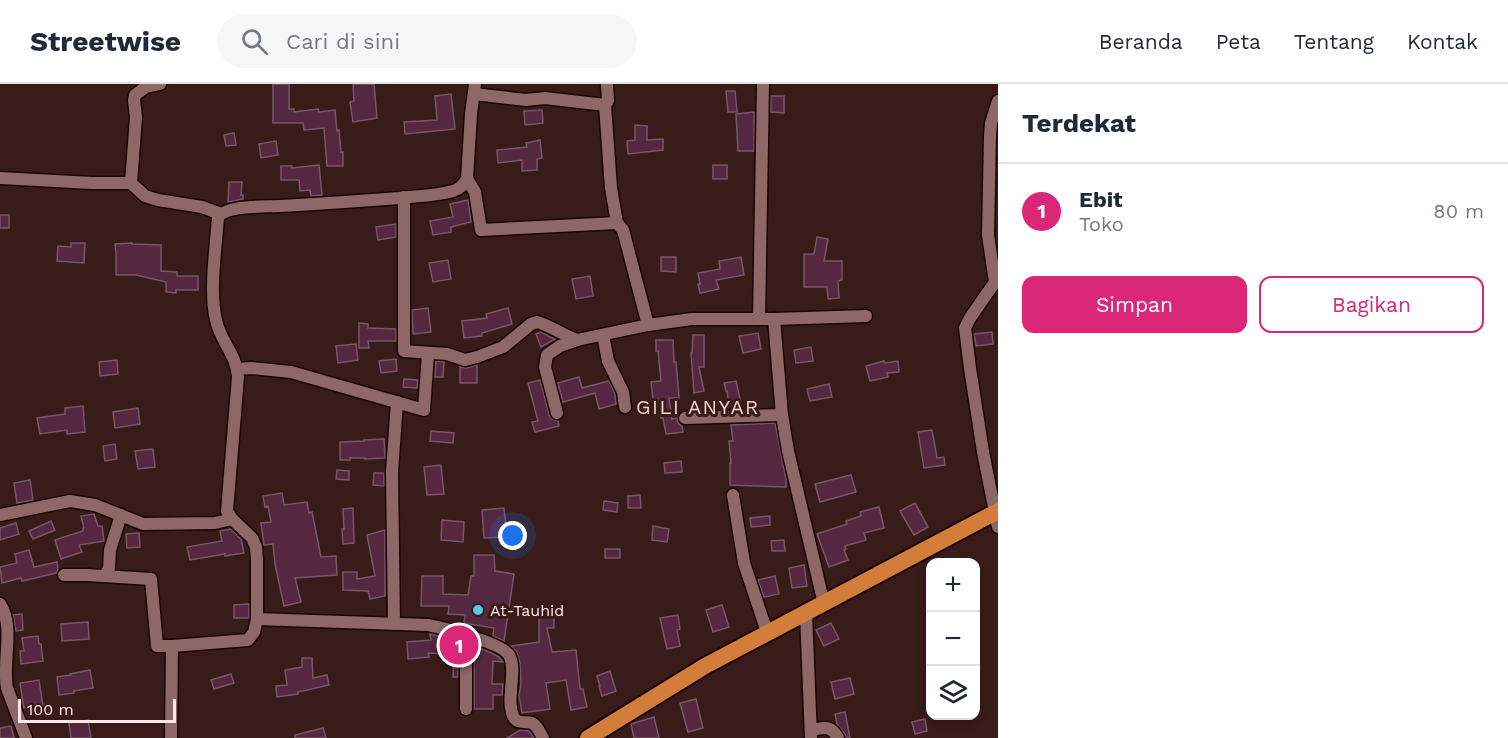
<!DOCTYPE html>
<html lang="id">
<head>
<meta charset="utf-8">
<style>
	body { margin:0; font-family:"Work Sans",sans-serif; background:#f6f6f7; color:#1f2937 }
	.controls { position:absolute; right:18px; bottom:18px; display:grid; overflow:hidden; border-radius:12px; box-shadow:0 3px 9px #0003 }
	.controls button { width:54px; height:54px; display:grid; place-items:center; padding:0; border:0; border-bottom:2px solid #e0e1e3; background:#fff; color:#1f2937; font:30px sans-serif }
	.scale { position:absolute; left:18px; bottom:15px; width:158px; box-sizing:border-box; padding-left:6px; border:3px solid #fee8e7; border-top:0; font-size:16px; line-height:21px; white-space:nowrap; color:#fee8e7; -webkit-text-stroke:4px #391b1a; paint-order:stroke }
	.you { position:absolute; left:513px; top:452px; width:21px; height:21px; margin:-15px; border:4px solid #fff; border-radius:50%; background:#1a73e8; box-shadow:0 0 0 9px #1a73e833 }
	.badge { display:grid; place-items:center; width:39px; height:39px; border-radius:50%; background:#db2777; color:#fff; font-size:20px; font-weight:700 }
	.pin { position:absolute; translate:-50% -50%; border:3px solid #fff; box-shadow:0 2px 6px #0006 }
	.list { margin:0; padding:0; list-style:none }
	h2 { display:flex; justify-content:space-between; align-items:center; height:78px; margin:0; padding:0 24px; font-size:26px }
	h2 small { font-size:20px; font-weight:400; color:#747a83 }
	.list li { display:grid; grid-template-columns:39px 1fr auto; gap:18px; align-items:center; box-sizing:border-box; height:96px; padding:0 24px; border-top:2px solid #e0e1e3 }
	.list b { display:block; font-size:22px; white-space:nowrap }
	.list p { margin:0; font-size:20px; white-space:nowrap; color:#747a83 }
	.list em { font-size:20px; font-style:normal; color:#747a83 }
	.actions { display:flex; gap:12px; padding:18px 24px }
	.actions a { flex:1; padding:14px 0; border:2px solid #db2777; border-radius:12px; text-align:center; font-size:21px; color:#db2777 }
	.actions .main { background:#db2777; color:#fff }
	.icon { flex:none; width:33px; height:33px; fill:none; stroke:currentColor; stroke-width:2; stroke-linecap:round; stroke-linejoin:round }
	.map { position:relative; flex:none; width:998px; height:654px; overflow:hidden }
	header { display:flex; align-items:center; gap:36px; box-sizing:border-box; height:84px; padding:0 30px; background:#fff; border-bottom:2px solid #e0e1e3 }
	header strong { font-size:28px }
	nav { display:flex; gap:33px; margin-inline-start:auto; font-size:21px }
	.search { width:420px; height:54px; background:#f6f6f7; display:flex; align-items:center; gap:15px; box-sizing:border-box; padding:0 21px; border-radius:33px; color:#747a83; font-size:22px }
	main { display:flex }
	aside { flex:1; background:#fff }
	.map>svg:first-child { display:block }
</style>
</head>
<body>
<header>
<strong>Streetwise</strong>
<div class="search"><svg class="icon" aria-label="search" viewBox="0 0 24 24"><circle cx="10" cy="10" r="6"/><path d="M15 15l6 6"/></svg>Cari di sini</div>
<nav><a>Beranda</a><a>Peta</a><a>Tentang</a><a>Kontak</a></nav>
</header>
<main>
<div class="map">
<svg width="998" height="654" viewBox="0 0 998 654">
	<rect width="100%" height="100%" fill="#391b1a"/>
	<g fill="#562740" stroke="#775766" stroke-width="1.5">
		<polygon points="273,0 289,0 289,25 294,25 294,28 318,25 319,28 335,26 337,47 339,46 341,68 343,68 343,82 327,82 324,44 304,46 303,39 273,39"/>
		<polygon points="353,0 374,0 377,34 353,38 350,18 354,17"/>
		<polygon points="726,7 735,7 737,28 728,28"/>
		<polygon points="451,10 455,45 405,50 404,38 437,36 435,12"/>
		<polygon points="771,12 784,12 784,29 771,28"/>
		<polygon points="542,26 543,39 525,41 524,27"/>
		<polygon points="754,28 754,67 738,67 736,30"/>
		<polygon points="635,41 647,42 647,56 663,55 663,66 628,70 627,57 635,56"/>
		<polygon points="234,49 236,61 226,62 224,51"/>
		<polygon points="540,56 542,74 537,75 537,86 522,87 522,76 498,79 497,66 527,63 526,59"/>
		<polygon points="276,57 278,71 261,74 259,60"/>
		<polygon points="319,81 322,111 311,112 310,106 300,107 299,96 281,96 281,82 292,82 292,84"/>
		<rect x="713" y="81" width="14" height="14"/>
		<polygon points="229,98 242,98 241,111 243,111 243,115 228,118"/>
		<polygon points="468,116 471,138 451,143 451,148 433,151 430,137 453,133 450,120"/>
		<rect x="0" y="131" width="9" height="13"/>
		<polygon points="396,140 396,153 378,156 376,143"/>
		<polygon points="817,153 828,155 824,177 842,177 842,196 838,197 839,214 828,215 827,203 804,203 804,170 814,170"/>
		<polygon points="71,159 85,159 84,179 57,177 58,162 71,163"/>
		<polygon points="132,159 132,160 161,161 161,187 177,188 177,192 198,192 198,206 176,206 176,209 166,208 166,198 136,191 116,191 116,169 115,160"/>
		<polygon points="661,173 676,173 676,188 661,187"/>
		<polygon points="741,173 744,191 716,196 719,205 700,209 698,200 700,200 698,189 720,185 719,177"/>
		<polygon points="448,176 451,195 433,198 429,179"/>
		<polygon points="590,192 593,212 576,215 572,195"/>
		<polygon points="428,224 431,248 413,250 412,226"/>
		<polygon points="508,224 512,240 482,249 482,252 464,254 462,237 487,234 486,230"/>
		<polygon points="359,239 368,240 368,244 396,245 396,257 368,257 369,264 359,264"/>
		<polygon points="541,248 548,252 555,255 541,263 536,250"/>
		<polygon points="992,248 993,260 976,262 974,250"/>
		<polygon points="758,249 761,265 743,269 739,252"/>
		<polygon points="693,251 704,251 704,283 699,283 704,307 694,309 691,269 692,269"/>
		<polygon points="656,256 673,256 674,278 676,278 679,312 679,314 669,314 672,335 677,334 678,339 682,342 683,348 666,350 663,334 661,334 658,315 653,315 651,298 661,297 658,267 656,267"/>
		<polygon points="356,260 358,276 338,279 336,262"/>
		<polygon points="811,263 813,277 796,279 794,266"/>
		<polygon points="396,275 397,287 381,289 379,277"/>
		<polygon points="117,276 118,290 100,292 99,278"/>
		<polygon points="436,277 444,278 443,293 435,293"/>
		<polygon points="884,277 885,279 898,277 899,288 887,289 888,293 870,297 866,282"/>
		<polygon points="477,281 477,299 460,299 460,283 466,284"/>
		<polygon points="579,293 582,304 609,297 615,310 616,320 599,325 595,309 563,318 558,299"/>
		<polygon points="404,295 418,296 417,304 403,303"/>
		<polygon points="540,296 549,331 552,335 558,337 559,342 535,348 532,338 538,337 528,299"/>
		<polygon points="736,297 741,320 729,322 727,307 726,307 724,299"/>
		<polygon points="829,300 832,313 810,317 807,305"/>
		<polygon points="83,322 85,348 67,350 67,346 40,350 37,334 65,330 65,324"/>
		<polygon points="138,324 140,340 115,344 113,328"/>
		<polygon points="775,339 786,395 786,403 730,401 730,379 731,379 729,357 733,357 731,341"/>
		<polygon points="932,346 937,374 944,373 945,381 924,384 918,348"/>
		<polygon points="431,347 454,349 453,359 430,357"/>
		<polygon points="384,355 385,374 365,375 365,374 350,374 350,376 340,376 340,358 364,357 364,356"/>
		<polygon points="115,360 117,375 105,377 103,362"/>
		<polygon points="153,365 155,383 138,385 135,367"/>
		<polygon points="681,377 682,388 665,389 664,379"/>
		<polygon points="441,381 444,410 427,411 424,383"/>
		<polygon points="337,386 349,387 349,396 336,395"/>
		<polygon points="374,389 384,389 384,402 373,401"/>
		<polygon points="851,391 856,408 820,418 815,400"/>
		<polygon points="30,396 33,416 17,419 14,399"/>
		<polygon points="282,409 284,421 307,418 309,429 312,428 321,473 336,472 337,491 295,494 301,518 284,522 275,480 273,460 264,461 261,439 271,438 268,422 265,423 263,412"/>
		<polygon points="640,411 641,424 628,424 628,412"/>
		<polygon points="604,417 618,419 617,428 603,426"/>
		<polygon points="915,419 928,443 914,451 900,427"/>
		<polygon points="879,423 884,444 864,449 866,456 845,462 846,465 844,466 848,476 829,483 817,450 847,440 846,437 861,432 860,428"/>
		<polygon points="353,424 354,459 343,460 342,445 344,445 343,425"/>
		<polygon points="504,424 507,453 484,454 482,426"/>
		<polygon points="94,430 98,442 102,442 104,457 79,461 82,468 61,475 55,456 83,447 83,444 84,444 81,432"/>
		<polygon points="770,432 770,441 751,443 750,434"/>
		<polygon points="442,436 464,438 463,458 441,456"/>
		<polygon points="51,437 55,446 33,455 29,447"/>
		<polygon points="16,439 19,450 0,456 0,444"/>
		<polygon points="653,442 669,445 667,458 652,456"/>
		<polygon points="231,445 241,455 244,469 225,472 225,470 190,476 187,463 222,457 220,447"/>
		<polygon points="385,446 385,512 370,515 368,507 343,506 343,488 357,488 357,495 375,492 367,451"/>
		<polygon points="139,449 140,463 127,464 126,450"/>
		<polygon points="784,456 785,467 772,467 771,457"/>
		<rect x="605" y="465" width="15" height="9"/>
		<polygon points="29,466 34,483 57,478 58,485 56,489 22,497 21,494 2,499 0,483 17,479 15,470"/>
		<polygon points="474,471 494,471 495,487 514,490 504,557 493,552 494,544 464,539 465,531 448,530 449,522 421,522 422,492 443,492 443,510 468,511 471,492 474,492"/>
		<polygon points="804,481 807,502 792,504 789,484"/>
		<polygon points="775,492 779,510 764,513 758,496"/>
		<polygon points="249,520 249,534 234,534 234,521"/>
		<polygon points="722,521 729,543 713,548 706,526"/>
		<polygon points="543,526 544,531 554,531 554,544 547,544 552,568 576,566 580,605 583,605 587,623 571,626 566,596 546,599 550,625 522,629 519,611 521,600 520,579 517,568 511,562 539,558 539,527"/>
		<polygon points="22,530 23,546 16,547 13,531"/>
		<polygon points="678,531 680,545 677,546 680,562 667,565 660,534"/>
		<polygon points="88,538 89,555 62,557 61,540"/>
		<polygon points="831,539 839,555 824,562 816,546"/>
		<polygon points="430,550 458,557 458,593 453,593 454,570 428,569 429,573 408,575 407,558 431,556"/>
		<polygon points="38,552 39,560 41,560 43,577 21,580 20,567 24,567 22,554"/>
		<polygon points="474,562 492,569 499,573 503,578 493,577 492,600 503,600 502,611 493,611 493,625 474,625"/>
		<polygon points="302,574 312,574 313,594 327,591 329,601 298,608 298,610 277,613 276,602 287,601 285,586 302,583"/>
		<polygon points="90,586 93,604 74,607 74,609 59,611 57,593 71,591 70,590"/>
		<polygon points="610,587 616,607 602,612 599,602 600,602 597,592"/>
		<polygon points="231,590 234,599 214,605 211,596"/>
		<polygon points="850,594 854,610 835,615 831,598"/>
		<polygon points="39,596 43,622 24,624 20,599"/>
		<polygon points="696,615 703,644 688,648 680,619"/>
		<polygon points="845,628 850,654 846,654 845,650 837,640 835,630"/>
		<polygon points="654,633 659,654 634,654 631,640"/>
		<polygon points="925,635 927,647 915,650 912,638"/>
		<polygon points="88,636 91,654 71,654 69,639"/>
		<polygon points="11,642 14,654 0,654 0,644"/>
		<polygon points="323,644 326,654 295,654 295,651"/>
		<polygon points="520,646 529,647 534,654 507,654"/>
	</g>
	<g fill="none" stroke-linecap="round" stroke-linejoin="round">
		<defs>
			<g id="minor">
				<polyline points="160,0 146,3 135,11 134,16 136,33 131,99 145,112 158,116 202,123 221,130"/>
				<polyline points="474,10 526,16 545,14 605,21 608,17 607,0"/>
				<polyline points="998,17 991,39 990,52 988,151 995,198 970,234 965,244 970,284 983,368 998,443"/>
				<polyline points="605,21 611,104 617,139 623,146 648,241"/>
				<polyline points="0,94 92,99 131,99"/>
				<polyline points="467,95 475,108 481,146 617,139"/>
				<path d="M404,113V267L447,270L465,276L477,273L503,263L531,240L537,238C551,242 563,251 577,256L648,241L692,235H774L782,331L788,367L824,520"/>
				<polyline points="759,235 763,0"/>
				<polyline points="774,235 866,232"/>
				<polyline points="603,251 608,277 623,308 625,323"/>
				<polyline points="237,285 252,284 291,288 424,326 428,269"/>
				<polyline points="557,329 545,283 547,271 560,262 577,256"/>
				<polyline points="685,334 782,331"/>
				<polyline points="733,411 744,479 767,548"/>
				<polyline points="0,431 70,417 95,421 143,440 215,439 232,435"/>
				<polyline points="64,491 87,491 103,492 106,490 109,484 110,466 121,431"/>
				<polyline points="103,492 151,495 157,562 172,562"/>
				<path d="M0,520C15,542 2,579 7,604L26,654"/>
				<polyline points="806,529 811,654"/>
				<path d="M257,535L428,541C443,544 502,559 509,571C515,581 511,597 511,608C510,615 510,629 515,635C519,640 527,637 532,639C538,642 540,649 543,654"/>
				<polyline points="394,540 392,388 397,318"/>
				<polyline points="466,551 466,625"/>
				<path d="M811,646C825,644 830,640 838,654"/>
				<path d="M171,654L172,562L248,556L254,548L257,535V476L256,463L252,454L232,435L227,427L238,293C237,271 220,257 216,236C209,207 216,164 218,133C227,121 264,123 279,122C319,120 359,117 399,114C417,112 436,112 453,107C460,105 463,101 467,95L471,30L475,0"/>
			</g>
			<polyline id="highway" points="588,654 705,582 998,427"/>
		</defs>
		<use href="#minor" stroke="#1e0405" stroke-width="15"/>
		<use href="#highway" stroke="#1e0405" stroke-width="20"/>
		<use href="#minor" stroke="#8d6866" stroke-width="12"/>
		<use href="#highway" stroke="#d37d3a" stroke-width="16"/>
	</g>
	<circle fill="#58c9e3" stroke="#391b1a" stroke-width="2" cx="478" cy="526" r="6"/>
	<g text-anchor="middle" stroke-width="6" stroke-linejoin="round" paint-order="stroke">
		<g font-size="16" fill="#fee8e7" stroke="#391b1a" text-anchor="start">
			<text x="490" y="532">At-Tauhid</text>
		</g>
		<g font-size="20" letter-spacing="1.5" fill="#fad1ce" stroke="#391b1a">
			<text x="698" y="330">GILI ANYAR</text>
		</g>
	</g>
</svg>
<div class="controls">
<button>+</button>
<button>−</button>
<button><svg class="icon" aria-label="layers" viewBox="0 0 24 24"><path d="M12 4l9 5-9 5-9-5zM3 14l9 5 9-5"/></svg></button>
</div>
<div class="scale">100 m</div>
<div class="you"></div>
<div class="pin badge" style="left:459px;top:561px">1</div>
</div>
<aside>
<h2>Terdekat<small></small></h2>
<ul class="list">
<li><span class="badge">1</span><div><b>Ebit</b><p>Toko</p></div><em>80 m</em></li>
</ul>
<div class="actions"><a class="main">Simpan</a><a>Bagikan</a></div>
</aside>
</main>
</body>
</html>
